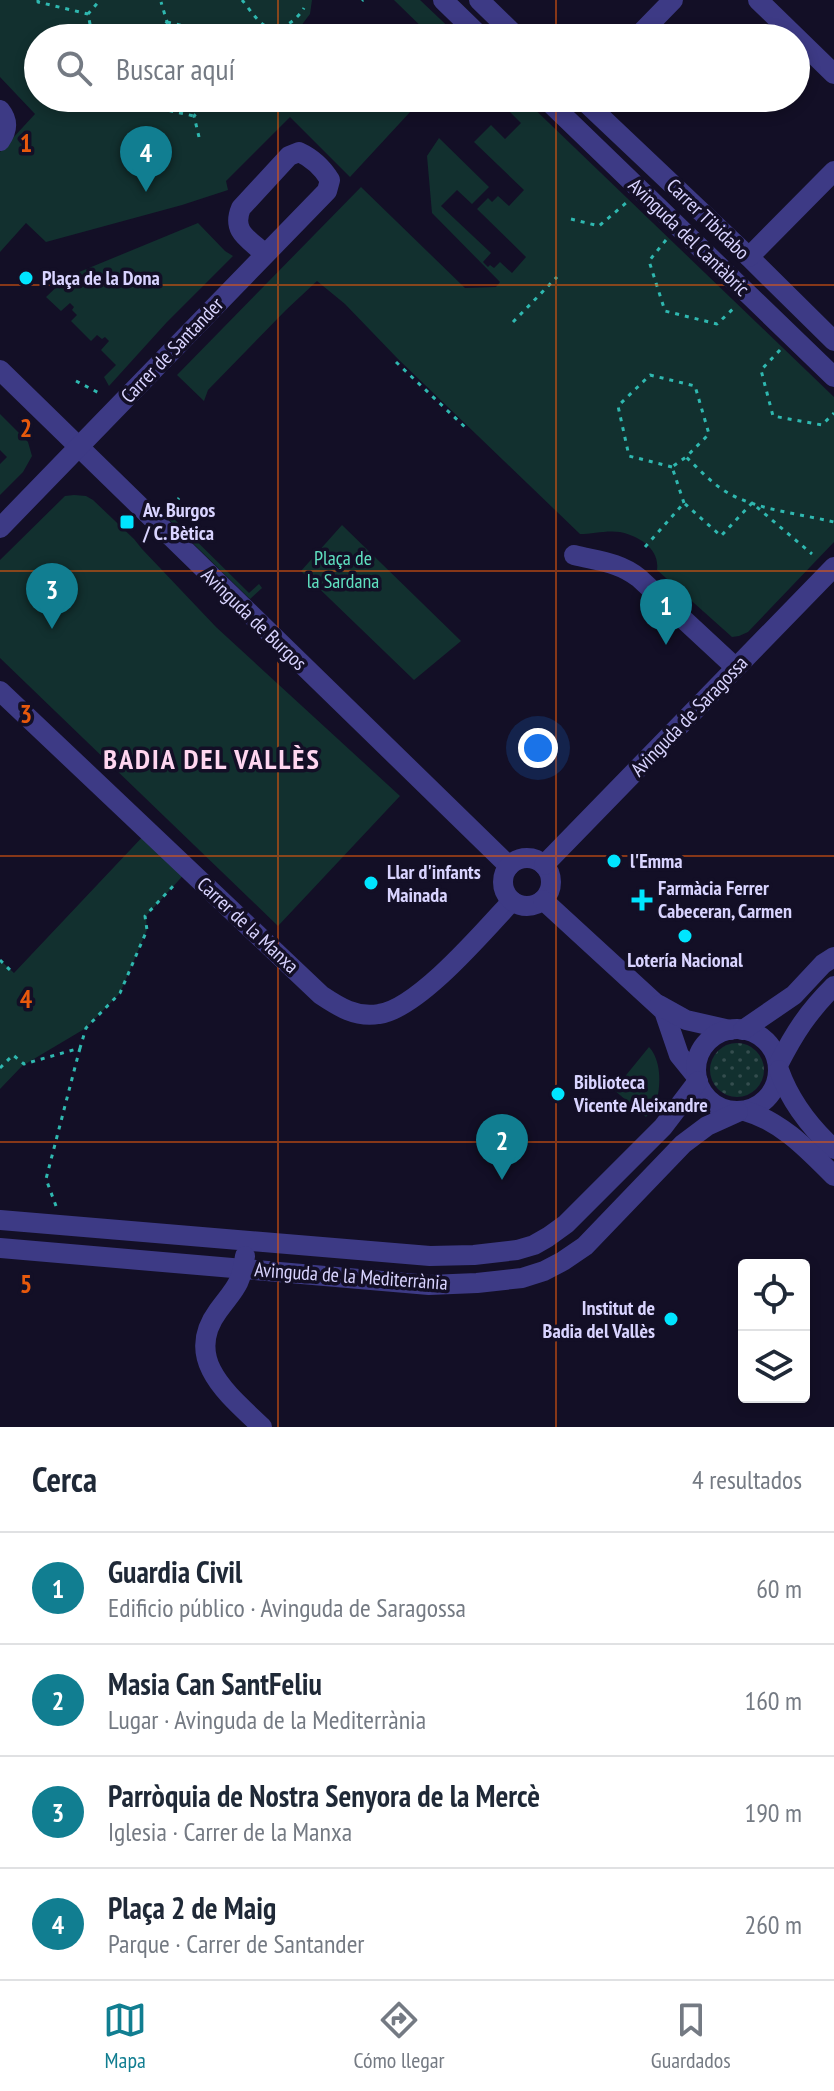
<!DOCTYPE html>
<html lang="es">
<head>
<meta charset="utf-8">
<style>
	body { margin:0; font-family:"PT Sans Narrow",sans-serif; background:#f6f6f7; color:#1f2937 }
	.controls { position:absolute; right:24px; bottom:24px; display:grid; overflow:hidden; border-radius:8px; box-shadow:0 4px 12px #0003 }
	.controls button { width:72px; height:72px; display:grid; place-items:center; padding:0; border:0; border-bottom:2px solid #e0e1e3; background:#fff; color:#1f2937; font:40px sans-serif }
	.you { position:absolute; left:538px; top:748px; width:28px; height:28px; margin:-20px; border:6px solid #fff; border-radius:50%; background:#1a73e8; box-shadow:0 0 0 12px #1a73e833 }
	.badge { display:grid; place-items:center; width:52px; height:52px; border-radius:50%; background:#117e91; color:#fff; font-size:26px; font-weight:700 }
	.pin { position:absolute; translate:-50% -66px; filter:drop-shadow(0 2px 4px #0008) }
	.pin::after { content:''; position:absolute; top:42px; width:28px; height:24px; background:inherit; clip-path:polygon(0 0,100% 0,50% 100%) }
	.list { margin:0; padding:0; list-style:none }
	h2 { display:flex; justify-content:space-between; align-items:center; height:104px; margin:0; padding:0 32px; font-size:34px }
	h2 small { font-size:26px; font-weight:400; color:#747a83 }
	.list li { display:grid; grid-template-columns:52px 1fr auto; gap:24px; align-items:center; box-sizing:border-box; height:112px; padding:0 32px; border-top:2px solid #e0e1e3 }
	.list b { display:block; font-size:30px; white-space:nowrap }
	.list p { margin:0; font-size:26px; white-space:nowrap; color:#747a83 }
	.list em { font-size:26px; font-style:normal; color:#747a83 }
	.icon { flex:none; width:44px; height:44px; fill:none; stroke:currentColor; stroke-width:2; stroke-linecap:round; stroke-linejoin:round }
	.map { position:relative; flex:none; width:834px; height:1427px; overflow:hidden }
	.search { position:absolute; background:#fff; box-shadow:0 4px 12px #0003; left:24px; right:24px; top:24px; height:88px; display:flex; align-items:center; gap:20px; box-sizing:border-box; padding:0 28px; border-radius:44px; color:#747a83; font-size:30px }
	.sheet { height:552px; background:#fff }
	nav { display:flex; justify-content:space-around; align-items:center; box-sizing:border-box; height:112px; border-top:2px solid #e0e1e3; background:#fff; font-size:22px; color:#747a83 }
	nav a { display:grid; justify-items:center; gap:4px }
	nav .on { color:#117e91 }
	.map>svg:first-child { display:block }
</style>
</head>
<body>
<div class="map">
<svg width="834" height="1427" viewBox="0 0 834 1427">
	<defs>
		<pattern id="grass-tufts" width="24" height="20" patternUnits="userSpaceOnUse" patternTransform="scale(2)"><rect width="24" height="20" fill="#12302f"/><path d="M3 7l-1-3M5 7V3M7 7l1-3M15 17l-1-3M17 17v-4M19 17l1-3" fill="none" stroke="#344d4e"/></pattern>
		<pattern id="garden-dots" width="8" height="8" patternUnits="userSpaceOnUse" patternTransform="scale(2)"><rect width="8" height="8" fill="#12302f"/><path d="M2 2h.1M6 6h.1" fill="none" stroke="#344d4e" stroke-width="1.8" stroke-linecap="round"/></pattern>
	</defs>
	<rect width="100%" height="100%" fill="#130f26"/>
	<polygon fill="url(#grass-tufts)" points="163,514 169,514 249,593 259,584 262,588 250,599"/>
	<g fill="#12302f">
		<polygon points="0,0 312,0 310,14 297,31 304,38 38,38 38,98 395,98 411,111 350,177 290,117 226,181 228,190 182,205 46,242 26,223 0,252 0,152 35,114 0,77"/>
		<polygon points="394,0 420,0 460,38 433,38"/>
		<path d="M496,98H523L834,397V542L748,632L739,636L732,637L657,570C660,549 639,536 620,532C607,530 592,534 580,534L398,359L345,304L317,281L286,310L208,390L204,401L177,375L361,187L465,288L496,287L500,282L432,213L427,156L439,138L489,187L472,204L457,190L441,206L491,253L483,262L488,267L490,265L494,268L500,262L512,273L526,257L477,209L488,198L492,202L498,196L509,206L524,190L474,142L491,125L505,139L521,123Z"/>
		<polygon points="198,223 225,251 233,256 167,322 109,386 104,377 116,365 101,350 109,341 105,337 102,339 97,335 91,341 71,321 77,315 72,310 74,307 70,303 61,311 46,297 67,277"/>
		<polygon points="0,414 28,442 32,456 23,472 0,495 0,464 7,457 0,450"/>
		<polygon points="74,495 86,496 93,500 134,539 142,549 216,627 400,796 278,926 0,658 0,560 65,496"/>
		<polygon points="342,525 461,641 414,680 301,571"/>
		<polygon points="148,831 189,869 146,916 147,930 120,993 86,1028 22,1066 0,1089 0,960 14,973"/>
		<path d="M649,1047C661,1060 661,1083 657,1100C656,1107 650,1112 646,1117L614,1090Z"/>
	</g>
	<circle fill="url(#garden-dots)" cx="737" cy="1070" r="27"/>
	<g fill="none" stroke-linecap="round" stroke-linejoin="round">
		<g stroke="#2fb8b0" stroke-width="3" stroke-dasharray="4 6" stroke-linecap="butt">
			<polyline points="38,0 38,2 88,14"/>
			<path d="M242,0C248,7 256,20 264,25C280,34 297,20 304,8"/>
			<polyline points="362,1 363,0"/>
			<polyline points="167,22 210,32 212,38"/>
			<polyline points="92,34 88,14 100,0"/>
			<polyline points="152,38 167,22 161,2"/>
			<polyline points="243,38 265,25"/>
			<polyline points="146,98 148,106 194,116"/>
			<polyline points="199,137 194,116 211,98"/>
			<polyline points="571,219 599,226 626,203"/>
			<polyline points="666,240 649,261 665,311 717,324 734,308"/>
			<polyline points="513,322 557,277"/>
			<polyline points="780,350 761,370 773,416 822,425 834,413"/>
			<polyline points="396,362 467,429"/>
			<polyline points="76,381 101,394"/>
			<path d="M672,467L629,456L618,406L650,375L695,386L709,434L686,457C700,470 713,485 730,494C759,510 801,514 834,522"/>
			<polyline points="684,503 672,467 686,457"/>
			<polyline points="172,507 179,498"/>
			<polyline points="645,547 684,503 721,536 752,503 812,554"/>
			<polyline points="0,960 13,973"/>
			<polyline points="0,1068 13,1055 24,1064 80,1048 86,1028 120,993 147,930 145,916 176,883"/>
			<polyline points="56,1206 46,1179 80,1048"/>
		</g>
		<g stroke="#3d3a85" stroke-width="20">
			<polyline points="443,0 482,38"/>
			<polyline points="479,0 518,38"/>
			<polyline points="758,0 834,74"/>
			<polyline points="636,38 673,0"/>
			<polyline points="545,98 834,377"/>
			<polyline points="581,98 749,257 834,341"/>
			<path d="M0,110C8,120 8,130 0,141"/>
			<polyline points="749,257 834,171"/>
			<polyline points="0,370 509,866"/>
			<path d="M0,528L327,191L330,180C322,167 312,158 299,152L289,156L241,208C231,232 249,239 265,254"/>
			<path d="M574,555C598,561 619,562 639,578L736,668"/>
			<path d="M0,691L321,995C339,1007 356,1018 379,1014C418,1009 484,931 512,901"/>
			<circle cx="527" cy="882" r="24"/>
			<polyline points="544,865 834,567"/>
			<polyline points="543,900 664,1011 679,1055 696,1076"/>
			<polyline points="659,1005 686,1020 730,1030"/>
			<circle cx="737" cy="1070" r="41"/>
			<polyline points="743,1030 794,995 823,964 834,957"/>
			<path d="M778,1065C795,1032 808,1012 834,986"/>
			<path d="M779,1070C790,1101 810,1127 834,1149"/>
			<path d="M745,1111C781,1121 808,1150 834,1176"/>
			<polyline points="0,1220 430,1256 474,1255 517,1250 534,1245 548,1237 566,1224 663,1127 698,1081"/>
			<polyline points="0,1248 429,1285 477,1283 522,1278 544,1271 563,1261 585,1246 683,1144 707,1126 738,1112"/>
			<path d="M245,1256C241,1286 234,1289 218,1311C182,1360 230,1396 262,1427"/>
		</g>
	</g>
	<path fill="none" stroke="#e8590c" stroke-width="2" stroke-opacity="0.55" d="M278,0V38M556,0V38M278,98V1427M556,98V1427M0,285H834M0,571H834M0,856H834M0,1142H834"/>
	<g fill="#00e5ff" stroke="#130f26" stroke-width="3">
		<circle cx="26" cy="278" r="8"/>
		<rect x="119" y="514" width="16" height="16" rx="4"/>
		<circle cx="614" cy="861" r="8"/>
		<circle cx="371" cy="883" r="8"/>
		<path d="M638 888h8v8h8v8h-8v8h-8v-8h-8v-8h8z"/>
		<circle cx="685" cy="936" r="8"/>
		<circle cx="558" cy="1094" r="8"/>
		<circle cx="671" cy="1319" r="8"/>
	</g>
	<g text-anchor="middle" stroke-width="7" stroke-linejoin="round" paint-order="stroke">
		<g font-size="20" fill="#d9d4ff" stroke="#130f26">
			<text transform="translate(708 219) rotate(44)" y="7">Carrer Tibidabo</text>
			<text transform="translate(689 237) rotate(44)" y="7">Avinguda del Cantàbric</text>
			<text transform="translate(172 350) rotate(-46)" y="7">Carrer de Santander</text>
			<text transform="translate(254 619) rotate(44)" y="7">Avinguda de Burgos</text>
			<text transform="translate(689 716) rotate(-46)" y="7">Avinguda de Saragossa</text>
			<text transform="translate(248 925) rotate(43)" y="7">Carrer de la Manxa</text>
			<text transform="translate(351 1276) rotate(4)" y="7">Avinguda de la Mediterrània</text>
		</g>
		<g font-size="20" font-weight="bold" fill="#d9d4ff" stroke="#130f26" text-anchor="start">
			<text x="42" y="285">Plaça de la Dona</text>
			<text x="143" y="517">Av. Burgos<tspan x="143" dy="23">/ C. Bètica</tspan></text>
			<text x="630" y="868">l'Emma</text>
			<text x="387" y="879">Llar d'infants<tspan x="387" dy="23">Mainada</tspan></text>
			<text x="658" y="895">Farmàcia Ferrer<tspan x="658" dy="23">Cabeceran, Carmen</tspan></text>
			<text x="685" y="967" text-anchor="middle">Lotería Nacional</text>
			<text x="574" y="1089">Biblioteca<tspan x="574" dy="23">Vicente Aleixandre</tspan></text>
			<text x="655" y="1315" text-anchor="end">Institut de<tspan x="655" dy="23">Badia del Vallès</tspan></text>
		</g>
		<g font-size="20" fill="#5fe0c0" stroke="#130f26">
			<text x="343" y="565">Plaça de<tspan x="343" dy="23">la Sardana</tspan></text>
		</g>
		<g font-size="28" font-weight="bold" letter-spacing="2" fill="#ffd6f0" stroke="#130f26">
			<text x="212" y="769">BADIA DEL VALLÈS</text>
		</g>
	</g>
	<g font-size="26" text-anchor="middle" font-weight="bold" fill="#e8590c" stroke="#130f26" stroke-width="7" stroke-linejoin="round" paint-order="stroke">
		<text x="26" y="152">1</text>
		<text x="26" y="437">2</text>
		<text x="26" y="723">3</text>
		<text x="26" y="1008">4</text>
		<text x="26" y="1293">5</text>
	</g>
</svg>
<div class="controls">
<button><svg class="icon" aria-label="locate" viewBox="0 0 24 24"><circle cx="12" cy="12" r="6"/><path d="M12 2v4M12 18v4M2 12h4M18 12h4"/></svg></button>
<button><svg class="icon" aria-label="layers" viewBox="0 0 24 24"><path d="M12 4l9 5-9 5-9-5zM3 14l9 5 9-5"/></svg></button>
</div>
<div class="you"></div>
<div class="pin badge" style="left:666px;top:645px">1</div>
<div class="pin badge" style="left:502px;top:1180px">2</div>
<div class="pin badge" style="left:52px;top:629px">3</div>
<div class="pin badge" style="left:146px;top:192px">4</div>
<div class="search"><svg class="icon" aria-label="search" viewBox="0 0 24 24"><circle cx="10" cy="10" r="6"/><path d="M15 15l6 6"/></svg>Buscar aquí</div>
</div>
<section class="sheet">
<h2>Cerca<small>4 resultados</small></h2>
<ul class="list">
<li><span class="badge">1</span><div><b>Guardia Civil</b><p>Edificio público · Avinguda de Saragossa</p></div><em>60 m</em></li>
<li><span class="badge">2</span><div><b>Masia Can SantFeliu</b><p>Lugar · Avinguda de la Mediterrània</p></div><em>160 m</em></li>
<li><span class="badge">3</span><div><b>Parròquia de Nostra Senyora de la Mercè</b><p>Iglesia · Carrer de la Manxa</p></div><em>190 m</em></li>
<li><span class="badge">4</span><div><b>Plaça 2 de Maig</b><p>Parque · Carrer de Santander</p></div><em>260 m</em></li>
</ul>
</section>
<nav>
<a class="on"><svg class="icon" aria-label="map" viewBox="0 0 24 24"><path d="M3 6l6-2 6 2 6-2v14l-6 2-6-2-6 2zM9 4v14M15 6v14"/></svg>Mapa</a>
<a><svg class="icon" aria-label="directions" viewBox="0 0 24 24"><path d="M12 3l9 9-9 9-9-9zM9 14v-3h6M13 9l2 2-2 2"/></svg>Cómo llegar</a>
<a><svg class="icon" aria-label="saved" viewBox="0 0 24 24"><path d="M7 4h10v16l-5-4-5 4z"/></svg>Guardados</a>
</nav>
</body>
</html>
